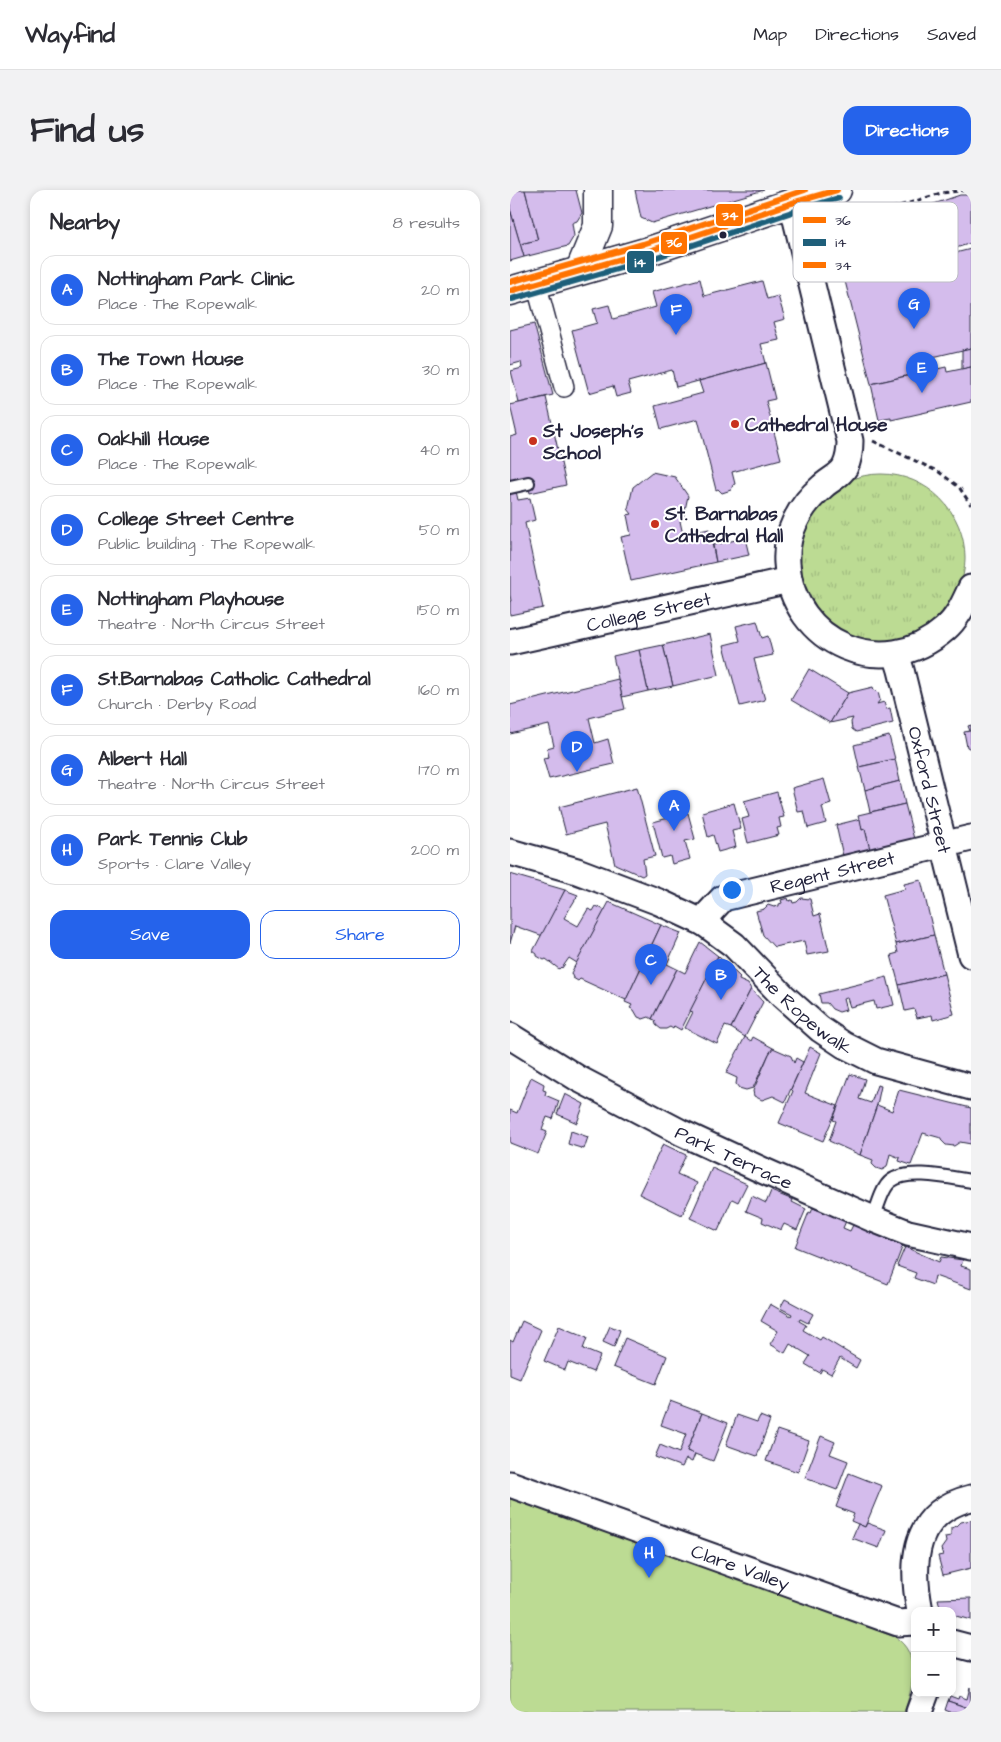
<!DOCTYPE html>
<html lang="en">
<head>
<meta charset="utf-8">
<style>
	body { margin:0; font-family:"Architects Daughter",sans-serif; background:#f2f2f3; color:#2b2b33 }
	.controls { position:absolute; right:15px; bottom:15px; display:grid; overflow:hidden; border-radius:10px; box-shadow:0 2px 8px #0003 }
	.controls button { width:45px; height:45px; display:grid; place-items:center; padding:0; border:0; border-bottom:1px solid #e1e1e2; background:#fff; color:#2b2b33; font:25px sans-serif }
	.you { position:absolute; left:221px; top:699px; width:18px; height:18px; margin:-12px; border:4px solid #fff; border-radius:50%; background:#1a73e8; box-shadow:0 0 0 8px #1a73e833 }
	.badge { display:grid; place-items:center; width:32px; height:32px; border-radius:50%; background:#2563eb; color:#fff; font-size:16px; font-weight:700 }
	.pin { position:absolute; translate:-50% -41px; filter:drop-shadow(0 1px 2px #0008) }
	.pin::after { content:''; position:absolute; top:26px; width:18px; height:15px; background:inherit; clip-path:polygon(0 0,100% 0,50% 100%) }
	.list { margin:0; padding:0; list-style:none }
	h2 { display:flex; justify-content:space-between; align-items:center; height:65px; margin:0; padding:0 20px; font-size:21px }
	h2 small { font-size:16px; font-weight:400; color:#7c7c81 }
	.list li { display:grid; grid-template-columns:32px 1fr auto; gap:15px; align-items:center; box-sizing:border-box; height:70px; margin:0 10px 10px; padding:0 10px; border:1px solid #e1e1e2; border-radius:15px }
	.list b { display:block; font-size:19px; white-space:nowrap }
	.list p { margin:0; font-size:16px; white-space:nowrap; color:#7c7c81 }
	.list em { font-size:16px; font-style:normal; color:#7c7c81 }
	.actions { display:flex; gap:10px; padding:15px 20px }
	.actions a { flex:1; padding:11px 0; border:1px solid #2563eb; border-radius:15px; text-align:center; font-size:18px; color:#2563eb }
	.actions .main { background:#2563eb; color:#fff }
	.map { position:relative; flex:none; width:461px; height:1522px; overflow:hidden; border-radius:15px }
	header { display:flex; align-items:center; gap:30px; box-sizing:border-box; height:70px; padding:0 25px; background:#fff; border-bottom:1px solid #e1e1e2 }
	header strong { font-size:24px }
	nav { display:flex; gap:28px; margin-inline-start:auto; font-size:18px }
	.intro { display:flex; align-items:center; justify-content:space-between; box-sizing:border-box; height:120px; padding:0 30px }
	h1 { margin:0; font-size:35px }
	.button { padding:12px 22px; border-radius:15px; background:#2563eb; color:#fff; font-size:18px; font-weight:700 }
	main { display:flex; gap:30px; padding:0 30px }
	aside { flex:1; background:#fff; border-radius:15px; box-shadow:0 2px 8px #0003 }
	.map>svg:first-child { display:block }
</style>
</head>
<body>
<header>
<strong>Wayfind</strong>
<nav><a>Map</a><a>Directions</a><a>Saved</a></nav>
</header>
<div class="intro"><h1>Find us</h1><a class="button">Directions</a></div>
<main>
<aside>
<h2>Nearby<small>8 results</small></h2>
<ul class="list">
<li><span class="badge">A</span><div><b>Nottingham Park Clinic</b><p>Place · The Ropewalk</p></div><em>20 m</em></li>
<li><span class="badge">B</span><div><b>The Town House</b><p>Place · The Ropewalk</p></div><em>30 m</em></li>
<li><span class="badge">C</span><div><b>Oakhill House</b><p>Place · The Ropewalk</p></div><em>40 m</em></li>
<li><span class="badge">D</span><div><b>College Street Centre</b><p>Public building · The Ropewalk</p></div><em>50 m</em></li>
<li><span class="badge">E</span><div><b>Nottingham Playhouse</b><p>Theatre · North Circus Street</p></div><em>150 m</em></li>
<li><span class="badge">F</span><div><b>St.Barnabas Catholic Cathedral</b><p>Church · Derby Road</p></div><em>160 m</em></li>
<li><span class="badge">G</span><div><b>Albert Hall</b><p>Theatre · North Circus Street</p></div><em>170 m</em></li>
<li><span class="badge">H</span><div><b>Park Tennis Club</b><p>Sports · Clare Valley</p></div><em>200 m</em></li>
</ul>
<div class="actions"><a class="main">Save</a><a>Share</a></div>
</aside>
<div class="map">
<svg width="461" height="1522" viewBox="0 0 461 1522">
	<defs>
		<pattern id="grass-tufts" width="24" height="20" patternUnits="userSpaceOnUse" patternTransform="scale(1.25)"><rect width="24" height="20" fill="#bcdb93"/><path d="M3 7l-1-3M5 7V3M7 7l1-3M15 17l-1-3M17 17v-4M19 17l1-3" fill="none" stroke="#a1bc80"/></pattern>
	</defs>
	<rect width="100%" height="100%" fill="#fff"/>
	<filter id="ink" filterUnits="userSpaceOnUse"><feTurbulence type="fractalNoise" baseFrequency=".02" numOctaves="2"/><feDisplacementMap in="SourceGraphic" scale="10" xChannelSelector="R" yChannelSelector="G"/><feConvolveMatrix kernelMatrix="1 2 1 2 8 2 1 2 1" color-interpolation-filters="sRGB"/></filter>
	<g filter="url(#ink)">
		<circle fill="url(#grass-tufts)" stroke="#6f7e67" cx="371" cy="368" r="84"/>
		<path fill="#bcdb93" stroke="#6f7e67" d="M0,1302L385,1447C411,1464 403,1497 394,1522H0Z"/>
		<g fill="#d4bcec" stroke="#22223b">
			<polygon points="0,0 15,0 28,50 10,54 0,19"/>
			<polygon points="15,0 66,0 72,23 67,31 62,33 64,46 58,56 14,67 10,54 28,50"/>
			<polygon points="125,0 254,0 142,33 131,28"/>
			<polygon points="450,5 461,5 461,53 425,65 425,68 404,74 386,27"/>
			<polygon points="0,19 14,67 0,71"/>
			<polygon points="461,59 461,158 410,170 413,182 361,194 335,91"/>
			<polygon points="190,89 194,106 252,91 257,109 268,106 275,129 264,132 269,150 251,154 256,173 166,197 162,180 118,192 121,203 106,207 103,196 79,203 62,140 87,133 83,119 99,115 103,129 146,117 142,102"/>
			<polygon points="24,134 43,205 9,213 1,181 12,178 11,172 0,175 0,140"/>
			<polygon points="461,158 461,177 452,179 452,160"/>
			<polygon points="256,173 265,209 256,211 271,269 222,282 225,294 223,295 221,300 212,303 208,299 206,300 188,229 151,239 145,216 193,203 189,191"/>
			<polygon points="436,177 437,182 461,177 461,212 381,230 381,228 369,230 361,194"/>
			<polygon points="36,207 56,295 20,303 16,287 0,291 0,247 7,245 0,215"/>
			<polygon points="142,282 165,287 178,306 173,329 170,331 173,345 199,339 206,372 121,391 111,347 121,345 117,325 122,324 118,319 123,297"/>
			<polygon points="6,301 8,310 20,308 25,330 15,333 33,418 0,425 0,411 1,411 0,405 0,302"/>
			<polygon points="235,348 239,365 206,372 203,355"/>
			<polygon points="247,431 252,448 258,446 263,465 244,469 255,510 230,516 214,455 230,451 226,436"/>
			<polygon points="200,444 209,485 163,496 153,455"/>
			<polygon points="153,455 163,496 138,501 129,460"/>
			<polygon points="129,460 138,501 112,507 103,466"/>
			<polygon points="299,479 338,503 320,533 281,510"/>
			<polygon points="108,489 115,519 79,528 85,553 98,549 104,574 39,589 33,568 39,567 37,558 44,556 39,535 0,544 0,515"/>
			<polygon points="363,497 364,500 368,502 370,510 367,514 374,512 376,519 380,518 383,533 346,542 342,539 341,532 343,528 320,533 338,503"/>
			<polygon points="461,535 461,559 457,557 454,542 460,541 458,536"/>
			<polygon points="379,546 385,569 349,577 344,555"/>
			<polygon points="385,569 390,591 355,600 349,577"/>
			<polygon points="314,589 321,614 312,617 316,633 298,638 294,621 288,622 282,598"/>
			<polygon points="390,591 395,614 360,622 355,600"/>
			<polygon points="127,597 145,666 133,669 135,684 132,686 105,674 95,634 56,644 49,617"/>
			<polygon points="267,602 274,627 269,628 271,637 267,638 269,645 238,653 232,629 239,627 234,611"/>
			<polygon points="224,613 231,639 222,641 226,657 208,662 203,645 198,647 192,622"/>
			<polygon points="395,614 404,649 360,660 355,639 352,640 348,625"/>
			<polygon points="178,623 185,649 175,651 180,669 162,674 160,666 152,668 143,632"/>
			<polygon points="350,629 352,640 355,639 360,660 333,666 326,635"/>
			<polygon points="0,684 55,700 33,746 5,736 0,753"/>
			<polygon points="411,690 424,745 386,754 373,705 395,699 394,694"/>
			<polygon points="55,700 68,705 54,728 68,736 78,719 83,721 86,716 95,720 67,773 59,768 52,778 51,777 49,779 36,769 34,770 27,766 27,764 23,761"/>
			<polygon points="278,708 279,711 282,710 283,713 287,712 291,708 300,709 304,726 310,724 319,761 297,765 294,751 264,757 253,745 246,721 254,719 258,715 264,717 269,716 269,714 272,713 271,710"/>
			<polygon points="99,712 151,735 116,810 70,789 68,791 63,788 61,783"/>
			<polygon points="151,735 171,743 157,774 167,779 142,829 139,827 133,829 128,827 124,820 120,818 122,815 115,812"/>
			<polygon points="424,745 434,784 389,795 381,765 388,763 386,754"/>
			<polygon points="190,752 208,766 171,840 164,836 163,839 160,837 156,839 151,839 146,835 145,830 142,829 167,779 175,783"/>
			<polygon points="208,766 230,787 229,790 238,794 241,799 221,838 215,836 207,854 175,838 183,822 180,821"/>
			<polygon points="434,784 444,824 423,830 422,825 407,828 404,819 395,821 389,795"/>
			<polygon points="377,787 384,815 366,819 364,811 340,817 337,808 333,809 336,820 329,822 322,819 317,813 311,813 309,804"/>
			<polygon points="241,799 253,812 235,847 221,838"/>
			<polygon points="235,847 241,851 243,847 263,858 259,864 243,898 236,900 229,898 226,894 227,888 216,883"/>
			<polygon points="300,857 311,863 295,903 328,916 313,951 269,933 283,901 281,899"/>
			<polygon points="263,858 281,866 284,873 286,868 293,872 275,912 263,906 252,910 244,906 243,901 259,864"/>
			<polygon points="340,884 355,889 349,909 361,913 367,895 371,896 367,915 350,965 319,951 326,931 323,930"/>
			<polygon points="21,887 34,894 33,900 36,901 35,905 49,911 43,929 37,927 32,940 37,942 28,964 0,953 0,920 7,923"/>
			<polygon points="389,900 461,918 461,954 450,952 444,956 436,955 431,950 431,948 413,943 401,975 389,971 390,968 380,964 377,977 372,980 366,978 362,974 363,970 350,965 367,915 382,921"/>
			<polygon points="55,904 74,914 67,933 47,924"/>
			<polygon points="61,941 78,947 74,959 58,954"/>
			<polygon points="153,954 176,965 167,984 187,993 172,1025 129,1004"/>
			<polygon points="202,978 237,994 228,1012 222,1009 208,1041 180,1028"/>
			<polygon points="261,1001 283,1010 282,1012 296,1019 287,1040 274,1034 271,1040 252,1032 253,1028 236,1021 242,1006 256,1013"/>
			<polygon points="303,1018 336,1031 333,1038 340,1041 343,1035 393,1055 378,1094 285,1057 299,1022 301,1023"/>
			<polygon points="395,1057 429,1072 431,1067 453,1070 451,1076 461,1079 461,1099 425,1086 423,1095 404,1088 406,1083 387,1076"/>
			<polygon points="275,1109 303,1124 298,1133 290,1129 289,1131 296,1135 293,1140 310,1150 312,1147 350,1170 346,1178 330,1168 321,1184 312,1179 310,1183 295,1174 300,1166 280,1154 275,1163 260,1154 268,1141 251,1131 260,1114 281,1126 282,1124 270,1118"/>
			<polygon points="12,1131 31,1140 10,1189 0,1185 0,1150 3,1152"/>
			<polygon points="49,1136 77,1148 73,1159 90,1166 83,1182 58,1172 55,1180 34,1171"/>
			<polygon points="100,1136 110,1140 104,1157 93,1152"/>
			<polygon points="115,1148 157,1166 146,1194 103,1177"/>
			<polygon points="160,1211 192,1223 177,1261 185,1264 182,1272 176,1269 172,1277 145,1267 150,1255 169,1263 176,1244 151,1235"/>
			<polygon points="192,1223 218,1233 203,1271 177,1261"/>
			<polygon points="227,1225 247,1232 250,1226 260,1230 247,1266 216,1255"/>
			<polygon points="267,1240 299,1251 288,1282 256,1271"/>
			<polygon points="311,1246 325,1252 320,1264 338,1271 327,1300 295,1288"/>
			<polygon points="339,1283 372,1296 355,1337 341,1331 344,1324 326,1317"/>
			<polygon points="461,1330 461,1378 433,1385 428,1366 433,1365 431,1359 436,1352 435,1347 441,1346 441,1338 447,1336 451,1332"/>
			<polygon points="357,1333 376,1340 369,1358 342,1348 348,1334 355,1337"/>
			<polygon points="461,1408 461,1430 442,1425 442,1421 431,1421 428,1409"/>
			<polygon points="460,1497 461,1519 438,1511 440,1506 448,1509 449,1506 457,1509"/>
			<polygon points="438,1511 461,1519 461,1522 440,1522 435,1520"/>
		</g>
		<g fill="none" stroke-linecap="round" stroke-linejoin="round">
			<defs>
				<g id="service">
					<polyline points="0,297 18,293"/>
					<path d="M363,1029C367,1019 372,997 381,991C397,978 441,988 461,991"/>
				</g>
				<polyline id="pedestrian" points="26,93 54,197"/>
				<g id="minor">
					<path d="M282,13L340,251C340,260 339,269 335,277C330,286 319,290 312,297C290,315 275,343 277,373C282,454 374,493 435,439C448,428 454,413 461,398"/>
					<path id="s1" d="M0,452L279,390"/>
					<path id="s2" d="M386,464L391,480L461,765"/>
					<path id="s3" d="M0,662L67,681L149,712L194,733L224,755L273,806L310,839L334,855L366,871L461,897"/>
					<path id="s4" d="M194,733L199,723L213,708L461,648"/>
					<path id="s5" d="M0,846L69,889L172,943L254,981L363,1029L398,1043L461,1057"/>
					<path id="s6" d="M0,1294L371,1427L388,1433L405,1432"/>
					<path d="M410,1421C400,1371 403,1322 461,1308"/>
					<polyline points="442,1453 461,1458"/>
					<polyline points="409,1522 416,1503"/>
				</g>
				<polyline id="tertiary" points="70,80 88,36 88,0"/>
				<polyline id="primary" points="0,101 136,62 282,13 327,0"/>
			</defs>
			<use href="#service" stroke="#22223b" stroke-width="16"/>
			<use href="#pedestrian" stroke="#22223b" stroke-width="22"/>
			<use href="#minor" stroke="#22223b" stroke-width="29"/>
			<use href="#tertiary" stroke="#22223b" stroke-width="31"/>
			<use href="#primary" stroke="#22223b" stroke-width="31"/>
			<g stroke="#22223b" stroke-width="3" stroke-dasharray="5 4" stroke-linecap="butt">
				<polyline points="313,40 431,3 458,0"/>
				<polyline points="363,251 429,282 449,297 461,315"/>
			</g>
			<use href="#service" stroke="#fff" stroke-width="12"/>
			<use href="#pedestrian" stroke="#fff" stroke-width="19"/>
			<use href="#minor" stroke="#fff" stroke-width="25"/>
			<use href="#tertiary" stroke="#fff" stroke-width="28"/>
			<use href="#primary" stroke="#fff" stroke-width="28"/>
			<defs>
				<polyline id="bus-1" points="0,101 136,62 282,13 327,0"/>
				<polyline id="bus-2" points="2,109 138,70 285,21 329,8"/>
				<polyline id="bus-3" points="0,92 133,54 295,0"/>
			</defs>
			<use href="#bus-1" stroke="#fff" stroke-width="10"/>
			<use href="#bus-2" stroke="#fff" stroke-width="10"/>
			<use href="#bus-3" stroke="#fff" stroke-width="10"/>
			<use href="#bus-1" stroke="#ff7300" stroke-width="6"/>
			<use href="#bus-2" stroke="#1f5f7a" stroke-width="6"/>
			<use href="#bus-3" stroke="#ff7300" stroke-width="6"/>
		</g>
	</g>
	<circle fill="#22223b" stroke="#fff" stroke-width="2" cx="213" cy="45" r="4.5"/>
	<g fill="#c8321e" stroke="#fff" stroke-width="2">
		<circle cx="225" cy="234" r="5"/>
		<circle cx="23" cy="251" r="5"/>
		<circle cx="145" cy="334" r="5"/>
	</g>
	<g text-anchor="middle" stroke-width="4" stroke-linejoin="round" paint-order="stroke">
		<g font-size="19" font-weight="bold" fill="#22223b" stroke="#fff" text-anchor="start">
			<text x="235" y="241">Cathedral House</text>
			<text x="33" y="247">St Joseph's<tspan x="33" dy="22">School</tspan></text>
			<text x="155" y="330">St. Barnabas<tspan x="155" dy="22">Cathedral Hall</tspan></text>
		</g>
		<g font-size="19" fill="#22223b" stroke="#fff">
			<text dy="7" stroke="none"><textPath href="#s1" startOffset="142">College Street</textPath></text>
			<text dy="7" stroke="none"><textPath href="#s2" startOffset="140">Oxford Street</textPath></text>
			<text dy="7" stroke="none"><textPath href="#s4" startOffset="144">Regent Street</textPath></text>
			<text dy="7" stroke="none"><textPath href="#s3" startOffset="339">The Ropewalk</textPath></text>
			<text dy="7" stroke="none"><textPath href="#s5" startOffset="255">Park Terrace</textPath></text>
			<text dy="7" stroke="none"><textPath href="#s6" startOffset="245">Clare Valley</textPath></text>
		</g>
	</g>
	<rect x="283" y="12" width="165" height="80" rx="8" fill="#fff" stroke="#bdbdc4" stroke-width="1"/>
	<rect x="293" y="27" width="23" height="6" fill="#ff7300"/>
	<rect x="293" y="49" width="23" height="7" fill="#1f5f7a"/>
	<rect x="293" y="72" width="23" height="6" fill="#ff7300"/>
	<g font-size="14" fill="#22223b">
		<text x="325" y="35">36</text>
		<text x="325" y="57">i4</text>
		<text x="325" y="80">34</text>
	</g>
	<g stroke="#fff" stroke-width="2">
		<rect x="205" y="13" width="29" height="24" rx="5" fill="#ff7300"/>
		<rect x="150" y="41" width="28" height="24" rx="5" fill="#ff7300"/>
		<rect x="116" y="60" width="29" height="24" rx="5" fill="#1f5f7a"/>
	</g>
	<g font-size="14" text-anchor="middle" font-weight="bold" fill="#fff">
		<text x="220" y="30">34</text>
		<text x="164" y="57">36</text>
		<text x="130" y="77">i4</text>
	</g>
</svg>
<div class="controls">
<button>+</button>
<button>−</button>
</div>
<div class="you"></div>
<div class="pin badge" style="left:164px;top:641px">A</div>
<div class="pin badge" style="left:211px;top:810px">B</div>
<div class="pin badge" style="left:141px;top:795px">C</div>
<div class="pin badge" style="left:67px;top:582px">D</div>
<div class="pin badge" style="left:412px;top:203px">E</div>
<div class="pin badge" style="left:166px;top:145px">F</div>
<div class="pin badge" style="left:404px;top:139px">G</div>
<div class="pin badge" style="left:139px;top:1388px">H</div>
</div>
</main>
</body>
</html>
